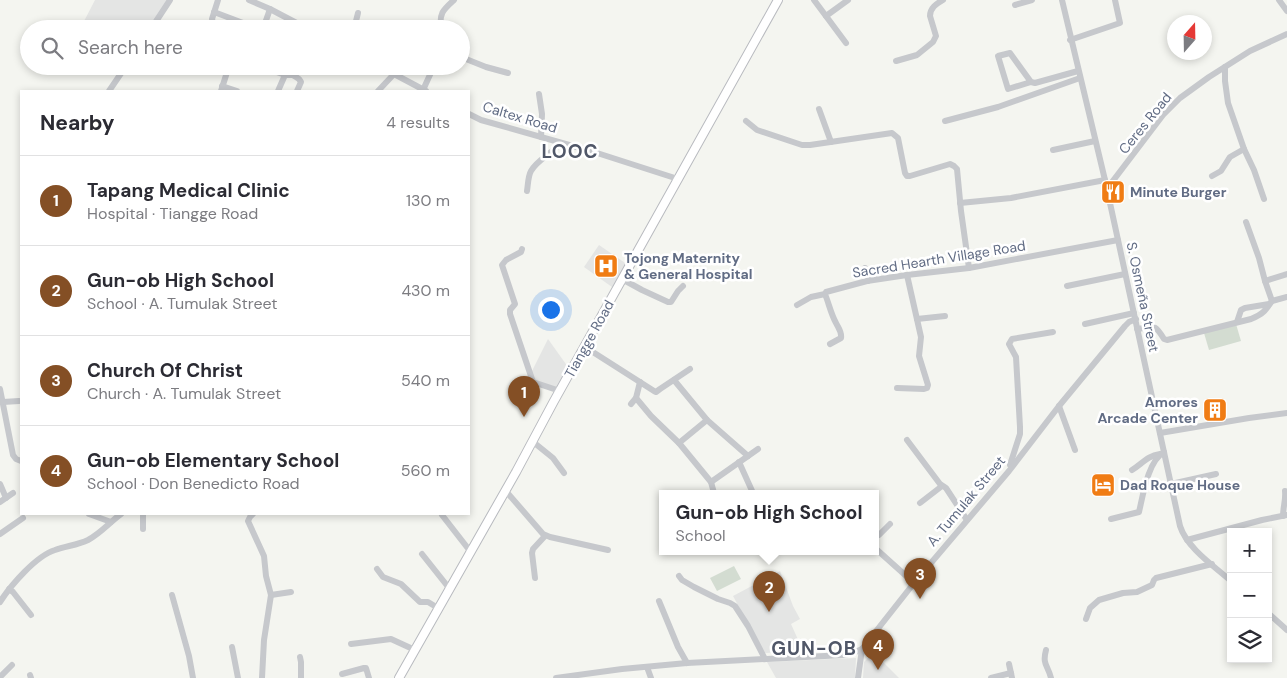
<!DOCTYPE html>
<html lang="en">
<head>
<meta charset="utf-8">
<style>
	body { margin:0; font-family:"DM Sans",sans-serif; background:#f7f7f7; color:#2b2b33 }
	.controls { position:absolute; right:15px; bottom:15px; display:grid; overflow:hidden; border-radius:0px; box-shadow:0 2px 8px #0003 }
	.controls button { width:45px; height:45px; display:grid; place-items:center; padding:0; border:0; border-bottom:1px solid #e1e1e2; background:#fff; color:#2b2b33; font:25px sans-serif }
	.compass { position:absolute; left:1167px; top:15px; width:45px; height:45px; border-radius:50%; background:#fff; box-shadow:0 2px 8px #0003; rotate:20deg }
	.you { position:absolute; left:550px; top:309px; width:18px; height:18px; margin:-12px; border:4px solid #fff; border-radius:50%; background:#1a73e8; box-shadow:0 0 0 8px #1a73e833 }
	.badge { display:grid; place-items:center; width:32px; height:32px; border-radius:50%; background:#844f25; color:#fff; font-size:16px; font-weight:700 }
	.pin { position:absolute; translate:-50% -41px; filter:drop-shadow(0 1px 2px #0008) }
	.pin::after { content:''; position:absolute; top:26px; width:18px; height:15px; background:inherit; clip-path:polygon(0 0,100% 0,50% 100%) }
	.popup { position:absolute; left:659px; top:490px; width:220px; height:65px; box-sizing:border-box; display:grid; place-content:center; border-radius:0px; background:#fff; filter:drop-shadow(0 1px 4px #0005); font-size:16px; white-space:nowrap; color:#7c7c81 }
	.popup b { font-size:19px; color:#2b2b33 }
	.popup::after { content:''; position:absolute; left:50%; top:100%; margin-left:-10px; border:10px solid transparent; border-top-color:#fff }
	.list { margin:0; padding:0; list-style:none }
	h2 { display:flex; justify-content:space-between; align-items:center; height:65px; margin:0; padding:0 20px; font-size:21px }
	h2 small { font-size:16px; font-weight:400; color:#7c7c81 }
	.list li { display:grid; grid-template-columns:32px 1fr auto; gap:15px; align-items:center; box-sizing:border-box; height:90px; padding:0 20px; border-top:1px solid #e1e1e2 }
	.list b { display:block; font-size:19px; white-space:nowrap }
	.list p { margin:0; font-size:16px; white-space:nowrap; color:#7c7c81 }
	.list em { font-size:16px; font-style:normal; color:#7c7c81 }
	.icon { flex:none; width:28px; height:28px; fill:none; stroke:currentColor; stroke-width:2; stroke-linecap:round; stroke-linejoin:round }
	.map { position:relative; flex:none; width:1287px; height:678px; overflow:hidden }
	.search { position:absolute; background:#fff; box-shadow:0 2px 8px #0003; left:20px; top:20px; width:450px; height:55px; display:flex; align-items:center; gap:12px; box-sizing:border-box; padding:0 18px; border-radius:28px; color:#7c7c81; font-size:19px }
	.panel { position:absolute; background:#fff; box-shadow:0 2px 8px #0003; left:20px; top:90px; width:450px; height:425px; border-radius:0px }
	.map>svg:first-child { display:block }
</style>
</head>
<body>
<div class="map">
<svg width="1287" height="678" viewBox="0 0 1287 678">
	<rect width="100%" height="100%" fill="#f4f5f0"/>
	<g fill="#e4e5e4">
		<polygon points="95,0 170,0 150,29 80,29"/>
		<polygon points="599,245 628,265 612,287 584,267"/>
		<polygon points="548,339 568,367 557,388 533,382 531,373"/>
		<polygon points="780,571 793,606 800,619 791,624 800,644 801,652 764,653 733,596"/>
		<polygon points="869,657 878,657 899,678 863,678 864,662"/>
		<polygon points="856,658 855,678 776,678 767,662"/>
	</g>
	<g fill="#d3dcd1">
		<polygon points="1236,324 1241,341 1209,350 1204,333"/>
		<polygon points="734,566 741,579 717,591 710,578"/>
	</g>
	<g fill="none" stroke-linecap="round" stroke-linejoin="round">
		<defs>
			<polyline id="major" points="399,678 516,472 554,401 778,0"/>
		</defs>
		<use href="#major" stroke="#b8babf" stroke-width="10"/>
		<g stroke="#c6c8cc" stroke-width="6">
			<polyline points="249,0 270,9 308,29"/>
			<polyline points="814,0 846,43"/>
			<path d="M1062,0L1105,180L1180,526C1187,548 1214,566 1231,581"/>
			<polyline points="1279,0 1287,11"/>
			<polyline points="1015,5 1032,0"/>
			<polyline points="214,12 259,29"/>
			<polyline points="826,16 848,0"/>
			<polyline points="151,29 170,0"/>
			<polyline points="215,29 212,19 218,0"/>
			<polyline points="263,29 270,9"/>
			<polyline points="354,29 358,13"/>
			<path d="M441,29C439,13 443,10 454,0"/>
			<polyline points="1070,40 1120,23 1115,0"/>
			<polyline points="461,57 486,67 508,73"/>
			<path d="M896,61L917,55L933,42L936,36L930,16C930,8 936,4 943,0"/>
			<polyline points="260,66 285,75 293,75 299,79 301,82 297,91"/>
			<polyline points="379,66 426,91"/>
			<polyline points="1225,67 1225,81 1228,103 1244,149 1254,170 1264,199"/>
			<polyline points="293,75 303,66"/>
			<polyline points="1031,82 1008,89 998,56 1010,53 1031,82 1035,83 1078,71"/>
			<polyline points="222,86 237,91"/>
			<polyline points="423,90 434,66"/>
			<polyline points="109,91 126,66"/>
			<polyline points="221,91 229,66"/>
			<polyline points="278,91 285,75"/>
			<polyline points="378,91 394,74"/>
			<polyline points="539,94 542,114 541,137"/>
			<polyline points="819,109 831,142"/>
			<polyline points="469,114 481,120 594,152 678,179"/>
			<polyline points="746,121 757,130 802,145 810,145 892,133 898,138 905,173 907,176 910,176 950,164 954,166 957,169 961,211 969,268"/>
			<polyline points="945,121 998,107 1080,78"/>
			<polyline points="1053,150 1095,141"/>
			<polyline points="1212,176 1221,171 1228,160 1230,157 1244,149"/>
			<polyline points="1106,190 1163,115 1180,98 1209,77 1250,51 1287,34"/>
			<path d="M527,191C528,185 528,176 531,171C538,159 552,154 560,143"/>
			<polyline points="960,203 1011,198 1105,180"/>
			<polyline points="1246,222 1259,258 1265,281 1272,301"/>
			<polyline points="522,249 521,252 506,260 502,265 515,304 510,310 510,314 533,382 560,391"/>
			<polyline points="865,268 868,281"/>
			<polyline points="622,279 642,290 668,302 671,302 678,291 683,286"/>
			<polyline points="1265,281 1287,274"/>
			<polyline points="1067,286 1125,274"/>
			<polyline points="797,305 811,297 825,294"/>
			<polyline points="917,319 945,316"/>
			<polyline points="1237,322 1241,310 1245,308 1269,304"/>
			<polyline points="1085,324 1134,313"/>
			<path d="M1137,329C1155,327 1154,323 1164,339L1167,340L1251,319C1263,314 1265,311 1272,301L1287,297"/>
			<path d="M830,344L841,338C842,332 839,329 836,323C831,314 829,304 825,294L826,292L867,281L907,275L969,268L1118,240"/>
			<polyline points="585,347 654,391 656,392 660,389 690,369"/>
			<polyline points="674,380 707,420 748,456"/>
			<polyline points="897,388 924,389 927,388 928,385 919,356 921,337 907,275"/>
			<polyline points="0,389 13,455 16,459 21,461"/>
			<polyline points="636,398 651,416 679,443 711,482 714,493"/>
			<polyline points="3,402 19,401"/>
			<polyline points="631,404 636,398 640,382"/>
			<polyline points="1059,406 1075,450"/>
			<polyline points="1160,433 1249,418 1287,413"/>
			<polyline points="907,440 940,484 946,488 967,520"/>
			<polyline points="532,441 553,458 564,473"/>
			<polyline points="679,443 707,420"/>
			<polyline points="739,462 753,493"/>
			<polyline points="1010,465 1020,434 1020,427 1016,357 1009,344 1012,339 1053,332"/>
			<path d="M1132,470C1143,463 1147,456 1160,454"/>
			<polyline points="711,482 758,449"/>
			<polyline points="0,484 6,498"/>
			<polyline points="1171,484 1216,474"/>
			<polyline points="505,490 543,534 550,537 608,550"/>
			<polyline points="0,502 13,493"/>
			<polyline points="920,503 942,486"/>
			<polyline points="89,514 111,522"/>
			<polyline points="143,514 143,529"/>
			<polyline points="253,514 250,517 248,521 264,556 266,576 271,595 264,640 262,678"/>
			<polyline points="442,515 470,551"/>
			<path d="M1283,516C1283,507 1286,500 1285,491"/>
			<path d="M1111,519L1139,512C1143,495 1148,461 1164,452"/>
			<polyline points="0,534 23,518"/>
			<polyline points="875,536 879,535 890,524"/>
			<polyline points="1187,540 1262,520 1287,515"/>
			<polyline points="875,548 914,583"/>
			<polyline points="422,554 449,588"/>
			<polyline points="377,569 383,577 401,584 420,602 428,602 438,608"/>
			<polyline points="679,576 682,580 694,587 718,599 730,603 735,606 748,626 765,659"/>
			<polyline points="535,578 532,553 533,549 545,536"/>
			<polyline points="9,589 13,592 31,615"/>
			<polyline points="172,595 189,656 193,678"/>
			<polyline points="271,595 291,592"/>
			<polyline points="659,601 678,647 687,663"/>
			<path d="M0,602C11,585 36,556 55,550C66,546 78,545 88,540C101,533 110,522 121,514"/>
			<polyline points="1268,613 1287,630"/>
			<polyline points="1086,619 1090,608 1099,600 1123,593 1137,592 1152,585 1154,580 1156,578 1212,564"/>
			<polyline points="351,644 391,639 415,650"/>
			<polyline points="232,647 238,678"/>
			<path d="M1046,650C1042,665 1048,665 1051,678"/>
			<polyline points="300,657 301,662 301,678"/>
			<polyline points="1009,664 1012,678"/>
			<polyline points="647,667 651,678"/>
			<polyline points="342,674 364,668 366,668 369,678"/>
			<polyline points="30,675 31,678"/>
			<polyline points="0,677 12,665"/>
			<polyline points="556,678 622,669 687,663 844,655 853,653 862,649 914,583 1009,471 1059,406 1125,326 1129,322 1136,319"/>
			<polyline points="858,678 862,649"/>
			<polyline points="991,678 1011,673"/>
		</g>
		<use href="#major" stroke="#fff" stroke-width="8"/>
	</g>
	<defs>
		<symbol id="restaurant-square" viewBox="-11 -11 22 22"><rect x="-9" y="-9" width="18" height="18" rx="4" fill="#f07c14" stroke="#fff"/><path d="M-5-6h1v4h1v-4h1v4h1v-4h1v5L-1.5 .5V6h-2V.5L-5-1ZM5-6V6H3V1.5H1.5Q1.5-4 5-6Z" fill="#fff"/></symbol>
		<symbol id="hospital-square" viewBox="-11 -11 22 22"><rect x="-9" y="-9" width="18" height="18" rx="4" fill="#f07c14" stroke="#fff"/><path d="M-5-5h3v3.5h4V-5h3V5h-3V1.5h-4V5h-3Z" fill="#fff"/></symbol>
		<symbol id="building-square" viewBox="-11 -11 22 22"><rect x="-9" y="-9" width="18" height="18" rx="4" fill="#f07c14" stroke="#fff"/><path d="M-4-6H4V6H1V3H-1V6H-4ZM-2.5-4.3h1.7v1.8h-1.7ZM.8-4.3h1.7v1.8H.8ZM-2.5-1h1.7V.8h-1.7ZM.8-1h1.7V.8H.8Z" fill="#fff"/></symbol>
		<symbol id="hotel-square" viewBox="-11 -11 22 22"><rect x="-9" y="-9" width="18" height="18" rx="4" fill="#f07c14" stroke="#fff"/><path d="M-6-4.5h1.5V1H6V5H4.5V3h-9V5H-6ZM-4 0a1.8 1.8 0 1 1 3.6 0ZM.5 0V-2.5h3Q6-2.5 6 0Z" fill="#fff"/></symbol>
	</defs>
	<g fill-rule="evenodd">
		<use href="#restaurant-square" x="1099" y="178" width="28" height="28"/>
		<use href="#hospital-square" x="592" y="252" width="28" height="28"/>
		<use href="#building-square" x="1201" y="396" width="28" height="28"/>
		<use href="#hotel-square" x="1089" y="471" width="28" height="28"/>
	</g>
	<g text-anchor="middle" stroke-width="5" stroke-linejoin="round" paint-order="stroke">
		<g font-size="14" fill="#616c84" stroke="#fff">
			<text transform="translate(520 117) rotate(17)" y="5">Caltex Road</text>
			<text transform="translate(1145 123) rotate(-51)" y="5">Ceres Road</text>
			<text transform="translate(939 259) rotate(-9)" y="5">Sacred Hearth Village Road</text>
			<text transform="translate(1143 297) rotate(78)" y="5">S. Osmeña Street</text>
			<text transform="translate(589 339) rotate(-61)" y="5">Tiangge Road</text>
			<text transform="translate(966 501) rotate(-50)" y="5">A. Tumulak Street</text>
		</g>
		<g font-size="14" font-weight="bold" fill="#616c84" stroke="#fff" text-anchor="start">
			<text x="1130" y="197">Minute Burger</text>
			<text x="624" y="263">Tojong Maternity<tspan x="624" dy="16">&amp; General Hospital</tspan></text>
			<text x="1198" y="407" text-anchor="end">Amores<tspan x="1198" dy="16">Arcade Center</tspan></text>
			<text x="1120" y="490">Dad Roque House</text>
		</g>
		<g font-size="19" font-weight="bold" letter-spacing="1" fill="#505768" stroke="#fff">
			<text x="570" y="158">LOOC</text>
			<text x="814" y="655">GUN-OB</text>
		</g>
	</g>
</svg>
<div class="controls">
<button>+</button>
<button>−</button>
<button><svg class="icon" aria-label="layers" viewBox="0 0 24 24"><path d="M12 4l9 5-9 5-9-5zM3 14l9 5 9-5"/></svg></button>
</div>
<svg class="compass" viewBox="-18 -18 36 36"><path d="M0-13l5 13h-10z" fill="#e53935"/><path d="M0 13l5-13h-10z" fill="#7c7c81"/></svg>
<div class="you"></div>
<div class="pin badge" style="left:524px;top:417px">1</div>
<div class="pin badge" style="left:769px;top:612px">2</div>
<div class="popup"><b>Gun-ob High School</b>School</div>
<div class="pin badge" style="left:920px;top:599px">3</div>
<div class="pin badge" style="left:878px;top:670px">4</div>
<div class="search"><svg class="icon" aria-label="search" viewBox="0 0 24 24"><circle cx="10" cy="10" r="6"/><path d="M15 15l6 6"/></svg>Search here</div>
<section class="panel">
<h2>Nearby<small>4 results</small></h2>
<ul class="list">
<li><span class="badge">1</span><div><b>Tapang Medical Clinic</b><p>Hospital · Tiangge Road</p></div><em>130 m</em></li>
<li><span class="badge">2</span><div><b>Gun-ob High School</b><p>School · A. Tumulak Street</p></div><em>430 m</em></li>
<li><span class="badge">3</span><div><b>Church Of Christ</b><p>Church · A. Tumulak Street</p></div><em>540 m</em></li>
<li><span class="badge">4</span><div><b>Gun-ob Elementary School</b><p>School · Don Benedicto Road</p></div><em>560 m</em></li>
</ul>
</section>
</div>
</body>
</html>
